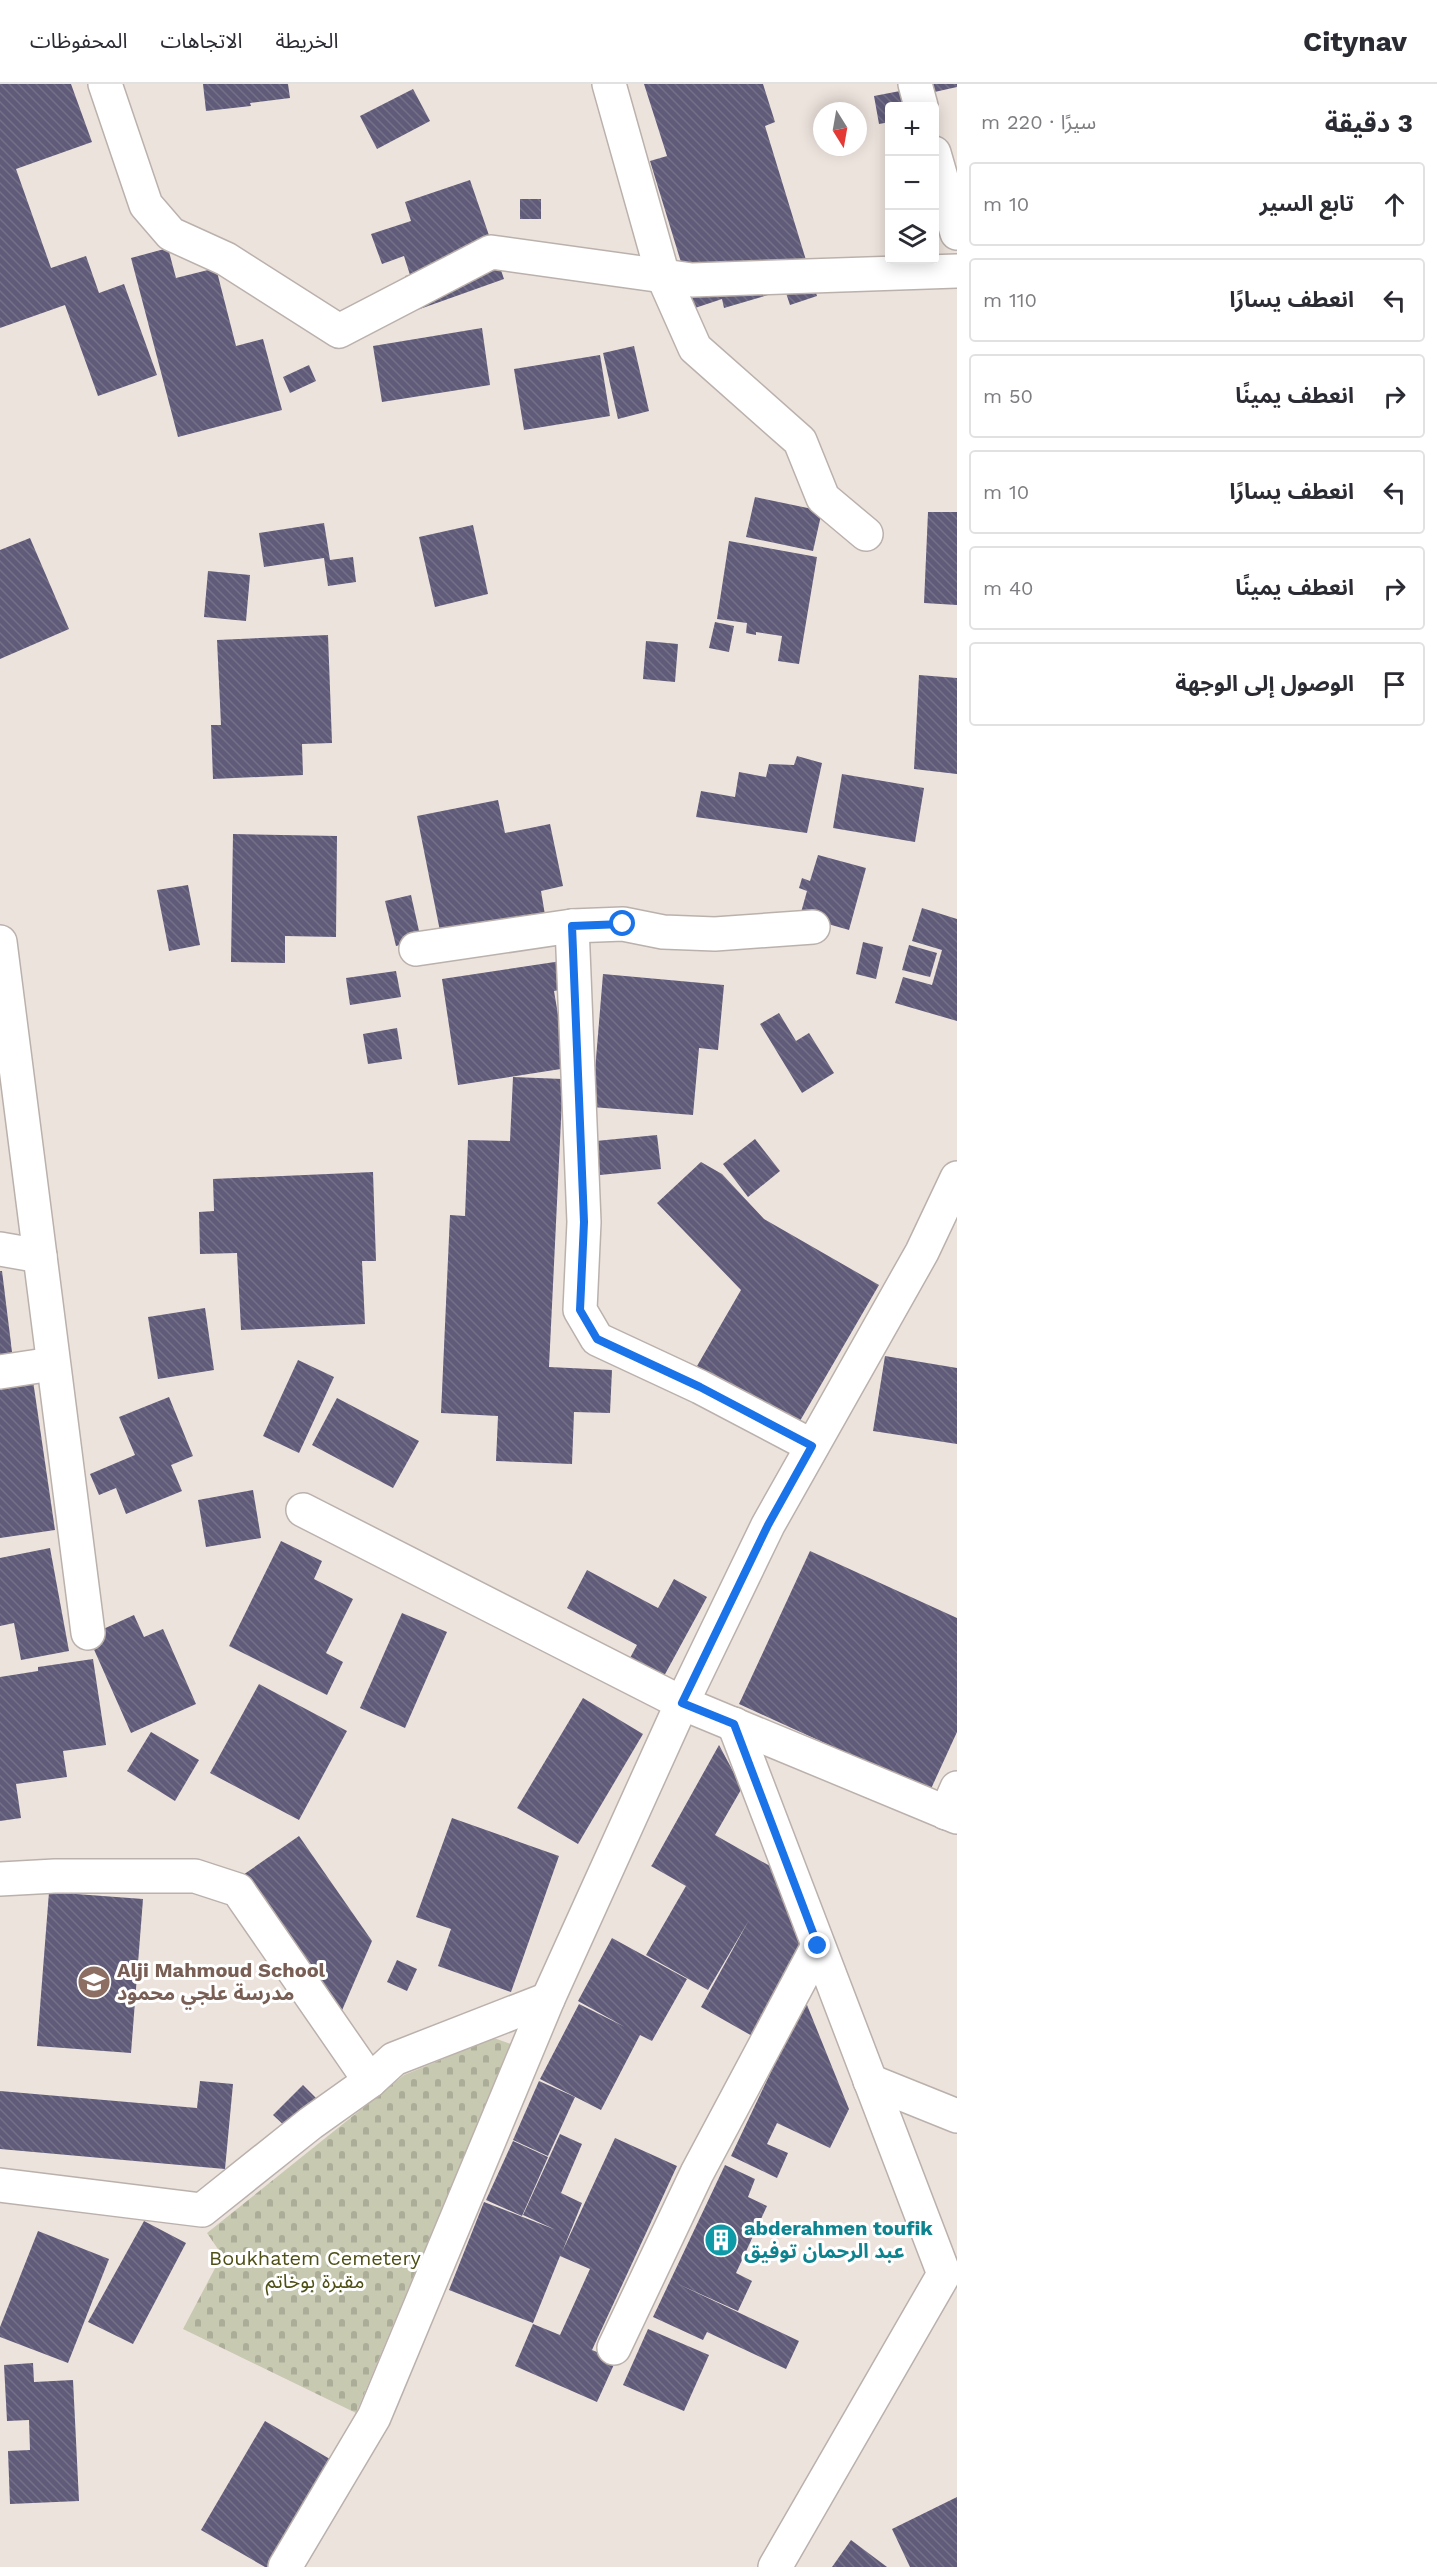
<!DOCTYPE html>
<html lang="ar">
<head>
<meta charset="utf-8">
<style>
	body { margin:0; font-family:"Work Sans","Noto Sans Arabic",sans-serif; background:#f2f2f3; color:#2b2b33; direction:rtl }
	.controls { position:absolute; right:18px; top:18px; display:grid; overflow:hidden; border-radius:6px; box-shadow:0 3px 15px #0003 }
	.controls button { width:54px; height:54px; display:grid; place-items:center; padding:0; border:0; border-bottom:2px solid #e1e1e2; background:#fff; color:#2b2b33; font:30px sans-serif }
	.compass { position:absolute; left:813px; top:18px; width:54px; height:54px; border-radius:50%; background:#fff; box-shadow:0 3px 15px #0003; rotate:169deg }
	.stop { position:absolute; width:18px; height:18px; margin:-14px; border:4px solid #1a73e8; border-radius:50%; background:#fff }
	.stop.end { background:#1a73e8; border-color:#fff; box-shadow:0 2px 6px #0008 }
	.list { margin:0; padding:0; list-style:none }
	h2 { display:flex; justify-content:space-between; align-items:center; height:78px; margin:0; padding:0 24px; font-size:26px }
	h2 small { font-size:20px; font-weight:400; color:#7c7c81 }
	.list li { display:grid; grid-template-columns:39px 1fr auto; gap:18px; align-items:center; box-sizing:border-box; height:84px; margin:0 12px 12px; padding:0 12px; border:2px solid #e1e1e2; border-radius:6px }
	.list b { display:block; font-size:22px; white-space:nowrap }
	.list em { font-size:20px; font-style:normal; color:#7c7c81 }
	.icon { flex:none; width:33px; height:33px; fill:none; stroke:currentColor; stroke-width:2; stroke-linecap:round; stroke-linejoin:round }
	.map { position:relative; flex:none; width:957px; height:2483px; overflow:hidden; direction:ltr }
	header { display:flex; align-items:center; gap:36px; box-sizing:border-box; height:84px; padding:0 30px; background:#fff; border-bottom:2px solid #e1e1e2 }
	header strong { font-size:28px }
	nav { display:flex; gap:33px; margin-inline-start:auto; font-size:21px }
	main { display:flex }
	aside { flex:1; background:#fff }
	.map>svg:first-child { display:block }
</style>
</head>
<body>
<header>
<strong>Citynav</strong>
<nav><a>الخريطة</a><a>الاتجاهات</a><a>المحفوظات</a></nav>
</header>
<main>
<aside>
<h2>3 دقيقة<small>سيرًا · 220 m</small></h2>
<ul class="list">
<li><svg class="icon" aria-label="ahead" viewBox="0 0 24 24"><path d="M12 20V5M6 11l6-6 6 6"/></svg><div><b>تابع السير</b></div><em>10 m</em></li>
<li><svg class="icon" aria-label="left" viewBox="0 0 24 24"><path d="M17 20v-9H6M10 6l-5 5 5 5"/></svg><div><b>انعطف يسارًا</b></div><em>110 m</em></li>
<li><svg class="icon" aria-label="right" viewBox="0 0 24 24"><path d="M7 20v-9h11M14 6l5 5-5 5"/></svg><div><b>انعطف يمينًا</b></div><em>50 m</em></li>
<li><svg class="icon" aria-label="left" viewBox="0 0 24 24"><path d="M17 20v-9H6M10 6l-5 5 5 5"/></svg><div><b>انعطف يسارًا</b></div><em>10 m</em></li>
<li><svg class="icon" aria-label="right" viewBox="0 0 24 24"><path d="M7 20v-9h11M14 6l5 5-5 5"/></svg><div><b>انعطف يمينًا</b></div><em>40 m</em></li>
<li><svg class="icon" aria-label="arrive" viewBox="0 0 24 24"><path d="M6 21V4h12l-3 4 3 4H6"/></svg><div><b>الوصول إلى الوجهة</b></div></li>
</ul>
</aside>
<div class="map">
<svg width="957" height="2483" viewBox="0 0 957 2483">
	<defs>
		<pattern id="cemetery-stones" width="16" height="16" patternUnits="userSpaceOnUse" patternTransform="scale(1.5)"><rect width="16" height="16" fill="#c7c9b0"/><path d="M2 7V4a2 2 0 0 1 4 0v3zM10 15v-3a2 2 0 0 1 4 0v3z" fill="#acad98"/></pattern>
		<pattern id="building-back-hatch" width="6" height="6" patternUnits="userSpaceOnUse" patternTransform="scale(1.5)"><rect width="6" height="6" fill="#605b79"/><path d="M-1 5l2 2M0 0l6 6M5-1l2 2" fill="none" stroke="#747088"/></pattern>
	</defs>
	<rect width="100%" height="100%" fill="#ede3dd"/>
	<polygon fill="url(#cemetery-stones)" points="494,1954 511,1960 356,2329 183,2245 222,2171 207,2149 404,1991"/>
	<g fill="url(#building-back-hatch)">
		<polygon points="0,0 71,0 92,58 16,85 51,184 86,172 99,209 124,200 157,291 98,312 65,221 0,244"/>
		<polygon points="203,0 288,0 290,14 250,19 251,22 206,27"/>
		<polygon points="644,0 763,0 775,38 765,42 817,212 790,221 785,206 724,224 722,215 695,224 650,77 667,72"/>
		<polygon points="928,0 957,0 957,3 930,9"/>
		<polygon points="413,5 430,37 377,65 360,32"/>
		<polygon points="900,7 903,22 890,22 890,38 879,40 874,12"/>
		<polygon points="470,96 504,195 417,226 405,192 410,191 404,172 382,180 371,150 411,137 405,118"/>
		<rect x="520" y="115" width="21" height="20"/>
		<polygon points="168,164 176,194 216,184 236,262 263,255 282,326 178,353 131,174"/>
		<polygon points="482,244 490,301 382,318 373,262"/>
		<polygon points="634,262 649,327 618,335 603,269"/>
		<polygon points="600,271 610,332 524,346 514,285"/>
		<polygon points="309,281 316,297 290,309 283,293"/>
		<polygon points="755,413 822,427 813,467 746,453"/>
		<polygon points="928,428 957,428 957,521 924,519"/>
		<polygon points="324,439 330,476 353,473 356,498 328,502 324,474 264,483 259,449"/>
		<polygon points="473,441 488,510 435,523 419,453"/>
		<polygon points="30,454 69,545 0,575 0,466"/>
		<polygon points="729,457 817,473 799,580 778,577 782,552 756,548 756,551 746,549 747,539 717,535"/>
		<polygon points="208,487 250,491 246,537 204,533"/>
		<polygon points="715,538 734,542 729,568 709,564"/>
		<polygon points="328,551 332,659 302,660 303,691 213,695 211,641 221,641 217,556"/>
		<polygon points="646,557 678,560 675,598 643,595"/>
		<polygon points="919,591 957,594 957,690 914,685"/>
		<polygon points="797,672 822,679 807,749 696,733 701,707 735,713 739,688 766,693 769,680 794,681"/>
		<polygon points="842,690 924,704 915,758 833,744"/>
		<polygon points="498,716 505,749 550,740 563,802 541,807 546,837 442,857 417,732"/>
		<polygon points="233,750 337,752 336,853 285,852 285,879 231,878"/>
		<polygon points="818,771 866,784 849,846 800,832 807,807 799,804 802,794 810,797"/>
		<polygon points="188,801 200,861 169,867 157,806"/>
		<polygon points="411,811 421,856 396,862 385,817"/>
		<polygon points="922,824 957,835 957,937 895,919 903,893 932,901 942,866 912,857"/>
		<polygon points="863,858 883,863 876,895 856,890"/>
		<polygon points="909,861 937,869 930,893 902,886"/>
		<polygon points="568,876 572,904 554,907 567,984 458,1001 442,895"/>
		<polygon points="396,887 401,913 350,921 346,894"/>
		<polygon points="603,890 724,901 718,966 699,964 693,1031 592,1023"/>
		<polygon points="779,929 796,957 809,949 834,989 802,1009 760,940"/>
		<polygon points="397,944 402,975 368,980 363,950"/>
		<polygon points="513,993 563,995 549,1283 612,1286 610,1329 574,1328 572,1380 496,1377 498,1332 441,1329 450,1131 465,1132 468,1056 510,1057"/>
		<polygon points="657,1051 661,1085 600,1091 596,1057"/>
		<polygon points="755,1055 780,1087 748,1113 723,1080"/>
		<polygon points="701,1078 722,1090 764,1135 879,1201 797,1342 740,1327 697,1282 741,1206 657,1119"/>
		<polygon points="373,1088 376,1177 362,1177 365,1240 241,1246 237,1169 200,1170 199,1128 214,1127 213,1095"/>
		<polygon points="0,1187 2,1187 14,1284 0,1286"/>
		<polygon points="205,1224 214,1286 158,1295 148,1233"/>
		<polygon points="885,1272 957,1284 957,1360 873,1347"/>
		<polygon points="298,1276 334,1293 299,1369 263,1352"/>
		<polygon points="32,1290 55,1446 0,1454 0,1294"/>
		<polygon points="169,1313 193,1372 171,1381 182,1407 126,1430 116,1404 99,1411 90,1390 135,1371 119,1333"/>
		<polygon points="337,1314 419,1357 393,1404 312,1361"/>
		<polygon points="253,1406 261,1454 206,1463 198,1416"/>
		<polygon points="281,1457 322,1477 314,1495 353,1515 326,1569 343,1578 327,1611 229,1562"/>
		<polygon points="50,1464 69,1567 21,1576 14,1539 0,1542 0,1474"/>
		<polygon points="810,1467 957,1534 957,1648 930,1707 739,1620"/>
		<polygon points="587,1486 658,1524 674,1495 707,1513 651,1616 617,1598 637,1561 567,1524"/>
		<polygon points="402,1529 447,1548 405,1644 360,1624"/>
		<polygon points="134,1531 144,1553 163,1545 196,1620 131,1649 88,1552"/>
		<polygon points="93,1575 106,1661 63,1667 67,1693 16,1700 21,1734 0,1737 0,1593 38,1587 38,1583"/>
		<polygon points="259,1600 347,1647 299,1736 210,1689"/>
		<polygon points="583,1614 643,1650 578,1760 517,1724"/>
		<polygon points="151,1648 199,1676 175,1717 127,1687"/>
		<polygon points="719,1661 742,1704 715,1751 777,1786 803,1865 754,1953 701,1923 749,1836 708,1906 646,1871 686,1802 651,1782 652,1781"/>
		<polygon points="452,1734 559,1772 511,1908 438,1882 451,1845 416,1833"/>
		<polygon points="299,1752 372,1857 340,1931 243,1791"/>
		<polygon points="49,1808 143,1815 131,1969 37,1962"/>
		<polygon points="612,1854 687,1895 652,1957 640,1951 601,2026 540,1995 579,1920 625,1943 578,1917"/>
		<polygon points="397,1876 417,1885 407,1907 387,1898"/>
		<polygon points="805,1916 849,2025 830,2064 777,2039 767,2060 788,2069 777,2094 731,2072"/>
		<polygon points="200,1997 233,2000 225,2085 0,2065 0,2007 197,2024"/>
		<polygon points="539,1997 575,2013 548,2072 513,2056"/>
		<polygon points="303,2001 317,2015 288,2045 273,2031"/>
		<polygon points="560,2050 582,2060 561,2109 582,2119 562,2168 615,2054 677,2082 592,2266 616,2276 597,2318 515,2282 533,2240 560,2251 590,2185 560,2172 533,2239 449,2206 484,2118 556,2146 523,2131"/>
		<polygon points="513,2057 548,2073 522,2132 486,2116"/>
		<polygon points="725,2081 755,2095 748,2113 767,2122 736,2189 752,2197 738,2227 676,2199 799,2257 786,2285 707,2248 703,2256 653,2233"/>
		<polygon points="144,2137 186,2159 133,2260 88,2238"/>
		<polygon points="38,2147 109,2175 68,2279 0,2253 0,2243"/>
		<polygon points="648,2245 709,2271 684,2327 623,2301"/>
		<polygon points="33,2279 34,2298 73,2296 79,2417 10,2420 8,2367 30,2366 29,2336 7,2337 4,2281"/>
		<polygon points="265,2337 335,2378 274,2483 265,2483 201,2446"/>
		<polygon points="957,2413 957,2483 910,2483 892,2445"/>
		<polygon points="851,2456 887,2483 832,2483"/>
	</g>
	<g fill="none" stroke-linecap="round" stroke-linejoin="round">
		<defs>
			<g id="minor">
				<polyline points="105,0 146,121 171,150 226,175 339,247 491,168 692,196 957,187"/>
				<polyline points="609,0 663,192 695,264 800,357 823,414 866,450"/>
				<polyline points="915,0 921,22"/>
				<polyline points="934,69 957,149"/>
				<polyline points="572,842 584,1138 580,1226 597,1255 700,1303 812,1362"/>
				<polyline points="0,858 88,1549"/>
				<polyline points="416,865 572,842 623,840 663,848 715,850 813,843"/>
				<polyline points="0,1165 40,1172"/>
				<polyline points="0,1288 52,1280"/>
				<polyline points="303,1426 682,1619 957,1733"/>
				<polyline points="734,1640 944,2190 775,2483"/>
				<polyline points="946,1729 957,1704"/>
				<polyline points="0,1795 55,1792 195,1792 238,1806 370,1997"/>
				<polyline points="870,1997 957,2032"/>
				<polyline points="0,2101 202,2126 311,2039 370,1997 394,1975 548,1915"/>
				<polyline points="614,2264 697,2089 818,1862"/>
				<polyline points="285,2483 374,2333 548,1915 682,1619 768,1441 922,1168 957,1094"/>
			</g>
		</defs>
		<use href="#minor" stroke="#bbb1ac" stroke-width="36"/>
		<use href="#minor" stroke="#fff" stroke-width="33"/>
	</g>
	<g fill="none" stroke-linecap="round" stroke-linejoin="round">
		<polyline stroke="#1a73e8" stroke-width="8" points="623,840 572,842 584,1138 580,1226 597,1255 700,1303 812,1362 768,1441 682,1619 734,1640 818,1862"/>
	</g>
	<defs>
		<symbol id="school-disc" viewBox="-11 -11 22 22"><circle r="9.5" fill="#8d6e63" stroke="#fff"/><path d="M0-5L7-2L0 1L-7-2ZM-4 1L0 2.5L4 1V4Q0 6-4 4Z" fill="#fff"/></symbol>
		<symbol id="building-disc" viewBox="-11 -11 22 22"><circle r="9.5" fill="#0f9aa8" stroke="#fff"/><path d="M-4-6H4V6H1V3H-1V6H-4ZM-2.5-4.3h1.7v1.8h-1.7ZM.8-4.3h1.7v1.8H.8ZM-2.5-1h1.7V.8h-1.7ZM.8-1h1.7V.8H.8Z" fill="#fff"/></symbol>
	</defs>
	<g fill-rule="evenodd">
		<use href="#school-disc" x="75" y="1879" width="38" height="38"/>
		<use href="#building-disc" x="702" y="2137" width="38" height="38"/>
	</g>
	<g text-anchor="middle" stroke-width="6" stroke-linejoin="round" paint-order="stroke">
		<g font-size="20" font-weight="bold" fill="#785e54" stroke="#fff" text-anchor="start">
			<text x="117" y="1893">Alji Mahmoud School<tspan x="117" dy="23">مدرسة علجي محمود</tspan></text>
		</g>
		<g font-size="20" font-weight="bold" fill="#0d838f" stroke="#fff" text-anchor="start">
			<text x="744" y="2151">abderahmen toufik<tspan x="744" dy="23">عبد الرحمان توفيق</tspan></text>
		</g>
		<g font-size="20" fill="#4e4f14" stroke="#fff">
			<text x="315" y="2181">Boukhatem Cemetery<tspan x="315" dy="23">مقبرة بوخاتم</tspan></text>
		</g>
	</g>
</svg>
<div class="controls">
<button>+</button>
<button>−</button>
<button><svg class="icon" aria-label="layers" viewBox="0 0 24 24"><path d="M12 4l9 5-9 5-9-5zM3 14l9 5 9-5"/></svg></button>
</div>
<svg class="compass" viewBox="-18 -18 36 36"><path d="M0-13l5 13h-10z" fill="#e53935"/><path d="M0 13l5-13h-10z" fill="#7c7c81"/></svg>
<div class="stop" style="left:623px;top:840px"></div>
<div class="stop end" style="left:818px;top:1862px"></div>
</div>
</main>
</body>
</html>
